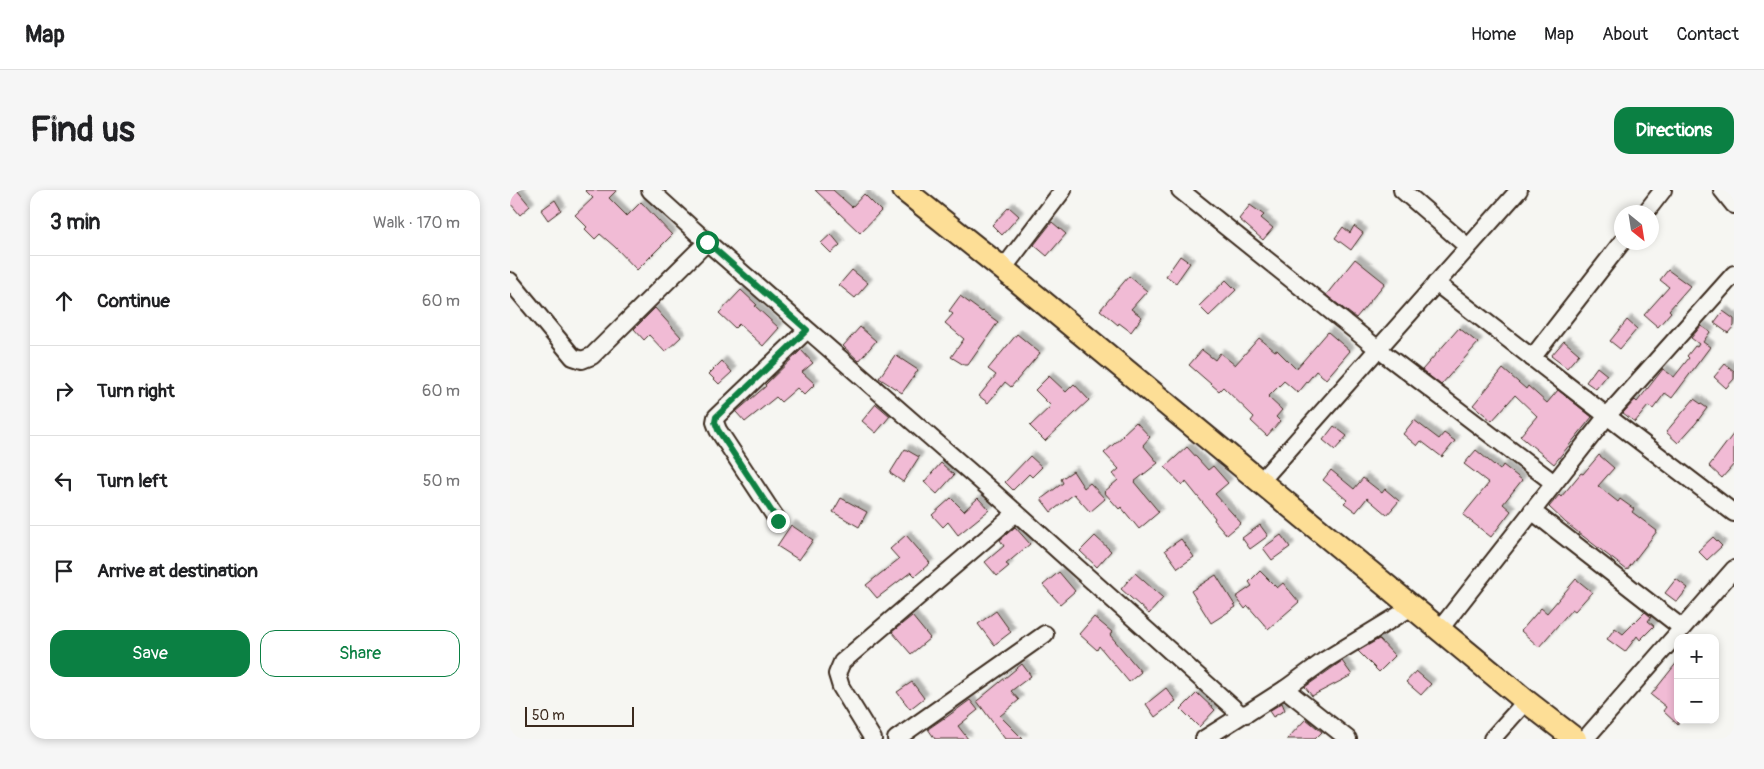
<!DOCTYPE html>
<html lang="en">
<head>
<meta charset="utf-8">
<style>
	body { margin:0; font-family:Pangolin,sans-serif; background:#f6f6f6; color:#202124 }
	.controls { position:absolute; right:15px; bottom:15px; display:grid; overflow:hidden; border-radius:10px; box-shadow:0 2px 8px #0003 }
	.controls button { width:45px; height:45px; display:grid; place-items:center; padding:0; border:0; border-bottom:1px solid #e0e0e0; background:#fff; color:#202124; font:25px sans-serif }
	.compass { position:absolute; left:1104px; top:15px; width:45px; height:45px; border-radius:50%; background:#fff; box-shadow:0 2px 8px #0003; rotate:150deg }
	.scale { position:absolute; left:15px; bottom:12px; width:109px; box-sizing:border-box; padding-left:5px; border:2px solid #3b2a1e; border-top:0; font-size:14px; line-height:18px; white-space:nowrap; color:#3b2a1e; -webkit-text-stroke:4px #f6f6f2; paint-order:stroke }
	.stop { position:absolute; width:15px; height:15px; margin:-11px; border:4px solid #0b8043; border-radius:50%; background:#fff }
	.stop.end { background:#0b8043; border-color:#fff; box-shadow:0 1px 5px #0008 }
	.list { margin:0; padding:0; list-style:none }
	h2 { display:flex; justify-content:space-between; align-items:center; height:65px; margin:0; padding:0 20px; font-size:21px }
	h2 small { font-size:16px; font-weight:400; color:#757577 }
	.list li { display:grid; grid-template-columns:32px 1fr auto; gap:15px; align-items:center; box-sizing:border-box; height:90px; padding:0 20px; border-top:1px solid #e0e0e0 }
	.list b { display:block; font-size:19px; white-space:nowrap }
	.list em { font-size:16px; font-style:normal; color:#757577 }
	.actions { display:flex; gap:10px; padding:15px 20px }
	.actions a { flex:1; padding:11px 0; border:1px solid #0b8043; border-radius:15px; text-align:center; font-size:18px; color:#0b8043 }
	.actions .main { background:#0b8043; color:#fff }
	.icon { flex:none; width:28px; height:28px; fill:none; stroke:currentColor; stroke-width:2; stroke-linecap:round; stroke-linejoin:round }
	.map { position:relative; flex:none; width:1224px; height:549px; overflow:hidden; border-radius:15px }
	header { display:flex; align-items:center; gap:30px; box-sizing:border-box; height:70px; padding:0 25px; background:#fff; border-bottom:1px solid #e0e0e0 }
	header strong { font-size:24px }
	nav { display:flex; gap:28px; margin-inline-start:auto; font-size:18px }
	.intro { display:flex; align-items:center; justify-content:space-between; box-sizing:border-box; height:120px; padding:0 30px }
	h1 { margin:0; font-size:35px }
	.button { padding:12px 22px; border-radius:15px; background:#0b8043; color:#fff; font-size:18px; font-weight:700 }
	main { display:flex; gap:30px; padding:0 30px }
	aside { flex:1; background:#fff; border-radius:15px; box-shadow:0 2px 8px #0003 }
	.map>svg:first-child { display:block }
</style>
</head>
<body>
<header>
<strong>Map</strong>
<nav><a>Home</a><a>Map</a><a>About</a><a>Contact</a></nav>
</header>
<div class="intro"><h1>Find us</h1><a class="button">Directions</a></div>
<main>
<aside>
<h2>3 min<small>Walk · 170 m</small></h2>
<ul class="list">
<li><svg class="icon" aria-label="ahead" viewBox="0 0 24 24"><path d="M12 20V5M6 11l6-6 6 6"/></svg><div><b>Continue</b></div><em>60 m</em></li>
<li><svg class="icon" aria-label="right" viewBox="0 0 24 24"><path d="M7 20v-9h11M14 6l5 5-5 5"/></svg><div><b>Turn right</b></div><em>60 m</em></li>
<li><svg class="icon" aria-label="left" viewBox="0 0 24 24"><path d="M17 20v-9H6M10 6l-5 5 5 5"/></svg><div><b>Turn left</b></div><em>50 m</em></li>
<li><svg class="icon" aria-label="arrive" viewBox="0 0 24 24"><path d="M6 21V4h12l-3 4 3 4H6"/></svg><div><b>Arrive at destination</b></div></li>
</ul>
<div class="actions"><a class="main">Save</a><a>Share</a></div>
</aside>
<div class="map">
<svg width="1224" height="549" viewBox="0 0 1224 549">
	<defs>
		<filter id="shadow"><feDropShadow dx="4.5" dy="-4.5" stdDeviation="1" flood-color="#0004"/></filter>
	</defs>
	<rect width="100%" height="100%" fill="#f6f6f2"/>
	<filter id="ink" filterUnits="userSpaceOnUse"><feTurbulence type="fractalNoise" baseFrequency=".02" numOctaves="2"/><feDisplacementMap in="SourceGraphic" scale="10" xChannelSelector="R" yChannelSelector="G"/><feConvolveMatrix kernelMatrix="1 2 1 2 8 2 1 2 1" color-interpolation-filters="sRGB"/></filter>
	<g filter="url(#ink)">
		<g fill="#f1bbd5" stroke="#3b2a1e" filter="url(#shadow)">
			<polygon points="7,0 20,16 10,25 0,13 0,6"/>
			<polygon points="75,0 107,0 99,8 117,26 131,12 162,45 127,80 105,57 90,44 85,49 75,39 77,37 65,25 83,8"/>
			<polygon points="305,0 323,0 342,17 354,4 371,21 350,43"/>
			<polygon points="45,10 51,20 38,30 31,20"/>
			<polygon points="740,15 754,25 751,28 763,38 753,50 729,29"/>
			<polygon points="499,17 509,26 492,45 482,35"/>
			<polygon points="542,32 556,44 537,66 524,55"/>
			<polygon points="844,36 853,43 841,60 825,48 833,37 840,43"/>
			<polygon points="321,44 330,55 321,63 311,53"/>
			<polygon points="670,66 680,73 666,93 656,86"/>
			<polygon points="845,69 875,93 846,128 816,105"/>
			<polygon points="342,80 358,93 345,108 329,95"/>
			<polygon points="1158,80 1180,96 1159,120 1161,122 1148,137 1134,125 1159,97 1150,90"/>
			<polygon points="619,86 637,101 621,119 632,127 621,142 609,133 608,135 590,120"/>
			<polygon points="716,90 726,100 699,126 689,116"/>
			<polygon points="231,100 247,115 245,116 269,138 253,156 229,134 225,138 209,123"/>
			<polygon points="450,106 472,122 473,121 488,132 458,175 454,175 441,167 454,149 435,133 443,124 439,121"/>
			<polygon points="145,118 171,147 155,162 139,145 134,150 124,139"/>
			<polygon points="1213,121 1224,129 1224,136 1218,143 1204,133"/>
			<polygon points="1117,130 1127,139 1110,159 1100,151"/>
			<polygon points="1191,136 1200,142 1193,152 1200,157 1162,208 1155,203 1143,219 1138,216 1125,232 1113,223 1125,210 1127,212 1153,179 1164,187 1179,168 1177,166 1185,156 1187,157 1189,154 1181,148"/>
			<polygon points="350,137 366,151 349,171 333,156"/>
			<polygon points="949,138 968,153 931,195 912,180"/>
			<polygon points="818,142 840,161 816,189 806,181 788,203 774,191 758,207 772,220 766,227 770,231 757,246 741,231 744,227 713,197 709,201 679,175 692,160 705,170 710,163 725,175 749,148 765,161 767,160 786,179"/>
			<polygon points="507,144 530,163 501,197 495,192 478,213 469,206 486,185 478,179"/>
			<polygon points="1054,151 1069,164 1057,178 1041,166"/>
			<polygon points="291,160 303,173 292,182 305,194 294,205 287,198 271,212 266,207 235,232 226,222 256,196 255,195"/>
			<polygon points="385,165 408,180 392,203 369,188"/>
			<polygon points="212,171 222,182 209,194 199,184"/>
			<polygon points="1215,174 1224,181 1224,189 1216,198 1204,187"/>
			<polygon points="1087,177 1097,185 1086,199 1076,192"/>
			<polygon points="993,179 1016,199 1018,196 1037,213 1048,200 1082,227 1044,274 1010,246 1027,226 1005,205 982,231 963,215"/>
			<polygon points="539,186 556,202 564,194 579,210 535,251 520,236 541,216 525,200"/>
			<polygon points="1184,209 1197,218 1186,233 1168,253 1156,242"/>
			<polygon points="366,214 380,226 366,243 352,231"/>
			<polygon points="904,230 929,249 934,243 945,251 932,267 911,251 907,256 893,244"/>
			<polygon points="626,232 640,247 633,255 648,273 624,292 649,322 629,339 611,317 609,319 594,302 608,290 603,284 609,279 594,263 613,246 612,245"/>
			<polygon points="824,236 837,246 825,260 813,250"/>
			<polygon points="1224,243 1224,274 1212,288 1199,276"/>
			<polygon points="677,257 698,280 703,276 718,293 705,304 731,333 717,345 704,330 705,328 676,292 672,295 655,277"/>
			<polygon points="395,259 409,267 393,292 380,283"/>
			<polygon points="966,260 990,280 993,275 1012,290 993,314 1001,321 981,347 953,325 979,293 954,274"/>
			<polygon points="1089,265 1104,278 1088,296 1108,312 1110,309 1124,319 1122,322 1147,341 1117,380 1056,333 1039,317 1049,305 1051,307 1071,283 1073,284"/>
			<polygon points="520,266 532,277 522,287 519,284 503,300 495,292"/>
			<polygon points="431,273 444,285 427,304 414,292"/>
			<polygon points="821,280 844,299 853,288 872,303 875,299 889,311 877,325 857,308 846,322 834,313 837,310 813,290"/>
			<polygon points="563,281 574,298 580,293 595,309 580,322 564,304 541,322 531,309 553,293 551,289"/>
			<polygon points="331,308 357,322 349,337 323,322"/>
			<polygon points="441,308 454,321 468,308 479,320 448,345 438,332 433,337 422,325"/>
			<polygon points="281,335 303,350 289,370 267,356"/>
			<polygon points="750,335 758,346 740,359 732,348"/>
			<polygon points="505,337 520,354 496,374 499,376 487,386 475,372 494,356 490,350"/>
			<polygon points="396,345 420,373 405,386 401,382 367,408 356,395 389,369 380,359"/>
			<polygon points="771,345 780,357 762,370 753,358"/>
			<polygon points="585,346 601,361 587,377 570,361"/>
			<polygon points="1203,347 1212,356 1197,370 1188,361"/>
			<polygon points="671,349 684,367 668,378 655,360"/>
			<polygon points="750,381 767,398 773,393 789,412 758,439 738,416 735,419 726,407 742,396 739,392"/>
			<polygon points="549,382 565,401 550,414 533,395"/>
			<polygon points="625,383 653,408 639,424 611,399"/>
			<polygon points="706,385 726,417 701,433 681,401"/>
			<polygon points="1066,389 1082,402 1065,421 1062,419 1029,457 1011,441 1031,418 1037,423"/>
			<polygon points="1166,389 1178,398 1167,412 1155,403"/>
			<polygon points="486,421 501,442 484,455 468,434"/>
			<polygon points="1135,422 1141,427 1138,431 1144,436 1130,450 1127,446 1115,462 1097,449 1105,438 1113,444"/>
			<polygon points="402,426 420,448 401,464 382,442"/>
			<polygon points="584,427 602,442 600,445 631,482 619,492 589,456 587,460 569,444"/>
			<polygon points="869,449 885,466 869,482 848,461"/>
			<polygon points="832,471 842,485 802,506 795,497"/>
			<polygon points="1168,471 1168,535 1153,521 1156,517 1141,505"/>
			<polygon points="512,474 521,486 501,501 509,510 490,526 513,549 495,549 467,511"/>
			<polygon points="906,481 921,494 911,505 896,492"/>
			<polygon points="402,492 414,508 400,519 387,502"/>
			<polygon points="656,498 666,511 645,527 636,514"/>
			<polygon points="687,503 705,520 689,537 671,519"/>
			<polygon points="460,510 468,520 448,536 458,549 425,549 418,539 434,528 434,529"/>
			<polygon points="772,513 775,520 763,527 759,521"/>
			<polygon points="796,529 812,542 805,549 777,549"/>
		</g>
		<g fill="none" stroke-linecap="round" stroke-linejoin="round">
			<defs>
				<g id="minor">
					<polyline points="140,0 197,52 481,300 729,523 736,524 775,499 815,470 902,417"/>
					<polyline points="670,0 868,159 1044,293"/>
					<polyline points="892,0 958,57"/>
					<polyline points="1212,0 1224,15"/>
					<polyline points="1136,22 1153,0"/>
					<polyline points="493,79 553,0"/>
					<polyline points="0,91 63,167 72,170 82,166 197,52"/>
					<polyline points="926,93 1097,226 1224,323"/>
					<polyline points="1022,168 1112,52"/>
					<polyline points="750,292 1009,0"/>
					<polyline points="1022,321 1172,438"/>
					<polyline points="268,331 208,240 205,232 206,227 297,140"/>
					<polyline points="930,439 1097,226 1224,84"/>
					<polyline points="775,499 838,549"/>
					<polyline points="363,549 331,497 327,484 332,472 506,323"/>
					<polyline points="386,549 535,444"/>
					<polyline points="694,549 732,525"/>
					<polyline points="982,549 1016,511"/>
					<polyline points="1075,549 1224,379"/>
				</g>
				<polyline id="highway" points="394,0 493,79 1016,511 1065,549"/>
			</defs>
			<use href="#minor" stroke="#3b2a1e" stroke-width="20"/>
			<use href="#highway" stroke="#3b2a1e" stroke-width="26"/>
			<use href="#minor" stroke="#f6f6f2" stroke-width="16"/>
			<use href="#highway" stroke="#fdde96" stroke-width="22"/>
		</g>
	</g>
	<g fill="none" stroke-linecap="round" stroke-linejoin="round" filter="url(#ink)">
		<polyline stroke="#0b8043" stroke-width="6" points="197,52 297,140 206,227 205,232 208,240 268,331"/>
	</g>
</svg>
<div class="controls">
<button>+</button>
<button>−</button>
</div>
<svg class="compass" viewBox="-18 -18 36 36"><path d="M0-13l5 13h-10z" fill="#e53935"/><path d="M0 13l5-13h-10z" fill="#757577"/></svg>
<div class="scale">50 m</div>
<div class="stop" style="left:197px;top:52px"></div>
<div class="stop end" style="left:268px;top:331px"></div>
</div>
</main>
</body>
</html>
